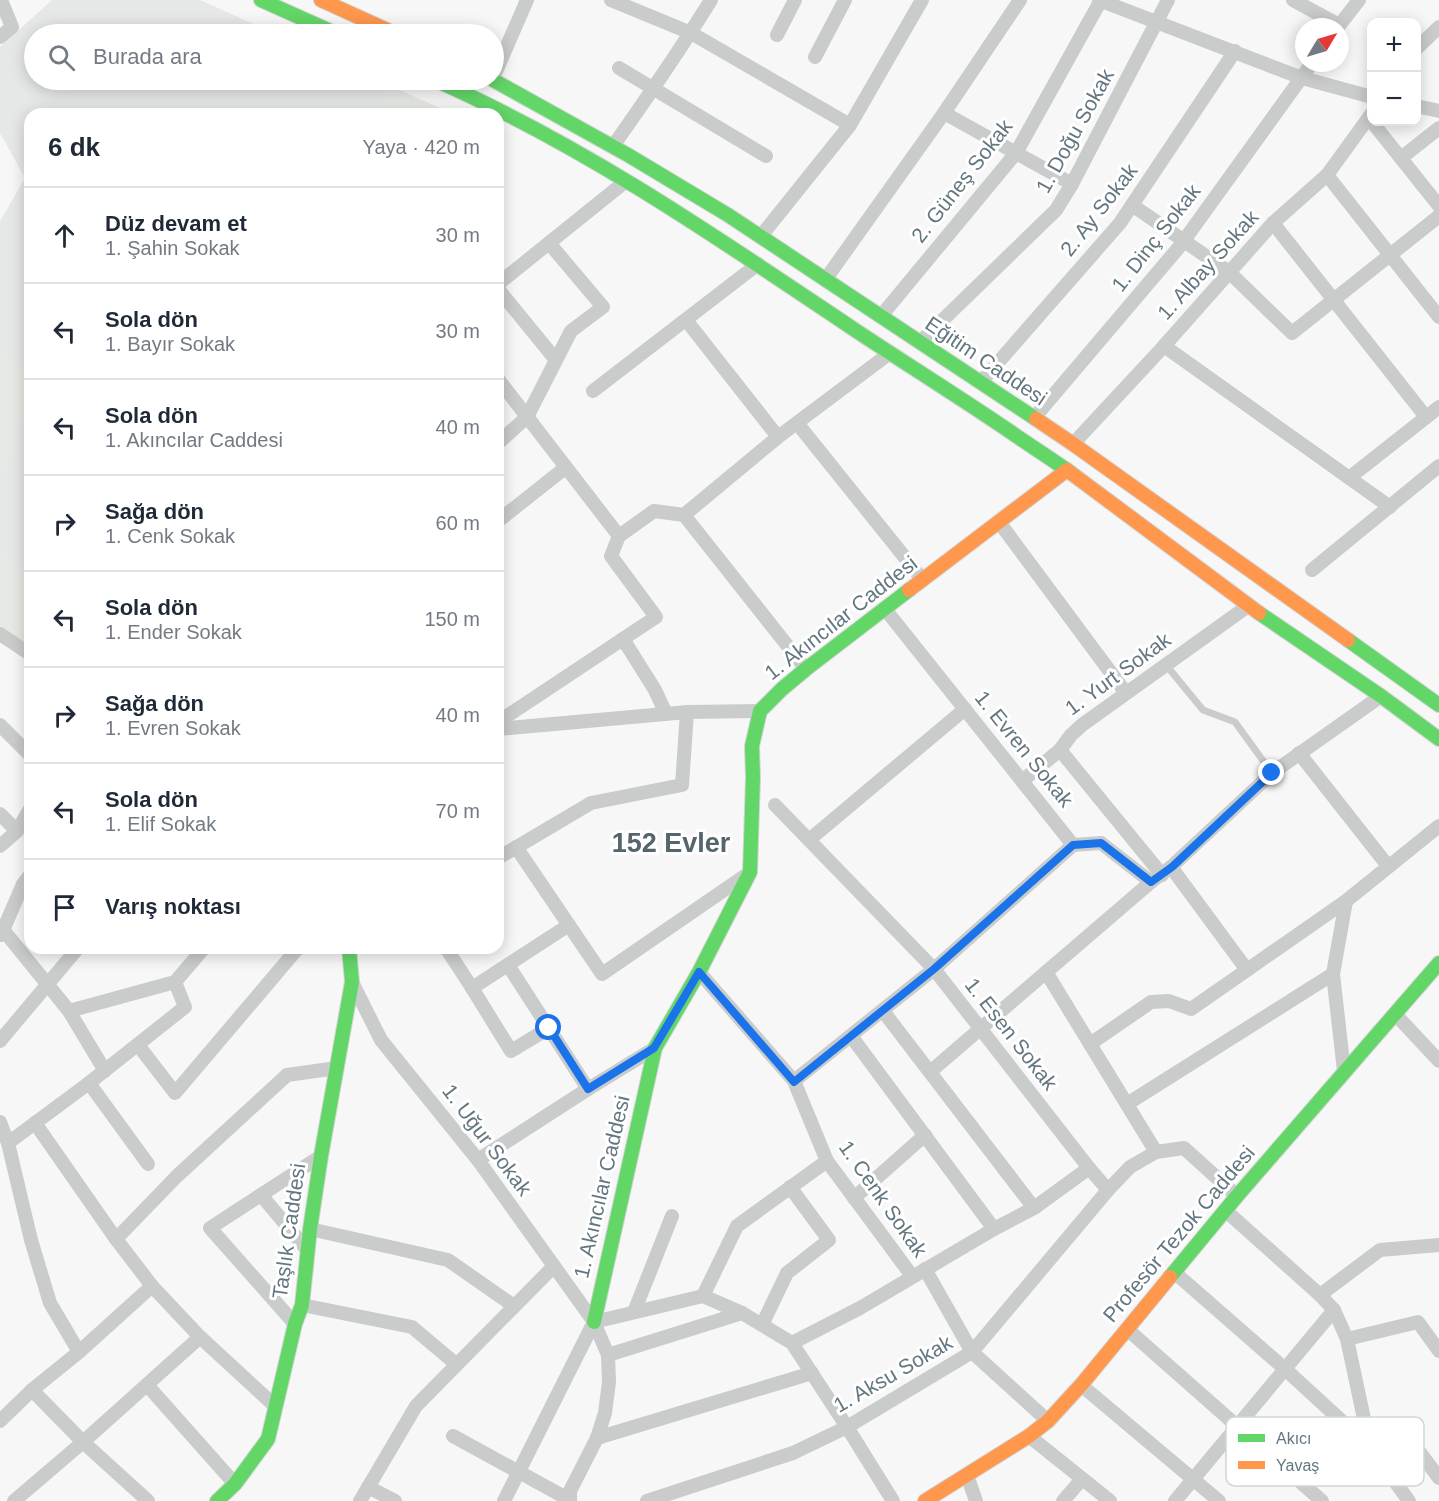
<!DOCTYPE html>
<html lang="tr">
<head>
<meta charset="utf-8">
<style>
	body { margin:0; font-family:Helvetica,sans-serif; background:#f2f2f3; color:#1f2937 }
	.controls { position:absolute; right:18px; top:18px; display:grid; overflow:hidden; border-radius:12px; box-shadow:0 3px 15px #0003 }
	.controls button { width:54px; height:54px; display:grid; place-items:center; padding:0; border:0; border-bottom:2px solid #e0e1e3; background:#fff; color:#1f2937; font:30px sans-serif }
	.compass { position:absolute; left:1295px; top:18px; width:54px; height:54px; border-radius:50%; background:#fff; box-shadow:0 3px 15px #0003; rotate:52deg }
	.stop { position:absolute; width:18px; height:18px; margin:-14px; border:4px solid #1a73e8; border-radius:50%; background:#fff }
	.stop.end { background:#1a73e8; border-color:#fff; box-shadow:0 2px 6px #0008 }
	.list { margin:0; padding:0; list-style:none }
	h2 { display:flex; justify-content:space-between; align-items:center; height:78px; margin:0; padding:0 24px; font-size:26px }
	h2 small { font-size:20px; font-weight:400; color:#747a83 }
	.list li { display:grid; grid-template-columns:39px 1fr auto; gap:18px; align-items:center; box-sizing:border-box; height:96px; padding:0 24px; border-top:2px solid #e0e1e3 }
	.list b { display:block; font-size:22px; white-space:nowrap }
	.list p { margin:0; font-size:20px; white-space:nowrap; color:#747a83 }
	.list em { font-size:20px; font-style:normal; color:#747a83 }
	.icon { flex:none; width:33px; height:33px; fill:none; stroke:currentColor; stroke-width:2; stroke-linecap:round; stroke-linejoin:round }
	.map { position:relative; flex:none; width:1439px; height:1501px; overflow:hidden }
	.search { position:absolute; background:#fff; box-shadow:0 3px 15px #0003; left:24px; top:24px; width:480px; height:66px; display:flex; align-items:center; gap:15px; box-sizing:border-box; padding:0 21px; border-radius:33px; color:#747a83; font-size:22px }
	.panel { position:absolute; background:#fff; box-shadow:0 3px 15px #0003; left:24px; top:108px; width:480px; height:846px; border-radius:18px }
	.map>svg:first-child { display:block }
</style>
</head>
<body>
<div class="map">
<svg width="1439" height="1501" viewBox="0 0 1439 1501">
	<rect width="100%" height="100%" fill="#f7f7f7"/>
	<polygon fill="#e6e8e7" points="52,0 200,0 276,34 34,34 34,80 377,80 453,114 30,114 30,645 0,626 0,221 25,178 0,133 0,47"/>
	<g fill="#e6e9e4">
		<polygon points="388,85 453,114 372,114"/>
		<polygon points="0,354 30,375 30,429 0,409"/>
		<polygon points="0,419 23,435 0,468"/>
		<polygon points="0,558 28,576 30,573 30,645 0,626"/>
	</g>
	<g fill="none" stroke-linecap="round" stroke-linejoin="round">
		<defs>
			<g id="fast">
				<polyline points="261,0 337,34"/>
				<path d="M435,80C583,145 718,238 852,328C906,364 961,398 1015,435C1034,448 1053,460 1071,473"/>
				<polyline points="493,80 628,155 728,215 1036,419"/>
				<polyline points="1259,613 1381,696 1439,739"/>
				<polyline points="1348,640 1439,705"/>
				<polyline points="1170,1277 1237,1196 1439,963"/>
				<polyline points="594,1322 655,1048 699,972 750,872 753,777 752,746 760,711 782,689 806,669 909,590"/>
				<polyline points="217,1501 235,1484 268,1439 295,1324 302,1305 310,1229 321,1156 352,982 349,948"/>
			</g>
			<g id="slow">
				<polyline points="321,0 396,34"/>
				<polyline points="1036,419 1073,444 1348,640"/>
				<polyline points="1071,473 1259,613"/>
				<polyline points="909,590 1067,470"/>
				<polyline points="925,1501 1029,1436 1048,1421 1081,1385 1170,1277"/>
			</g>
		</defs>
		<use href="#fast" stroke="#d3d4d5" stroke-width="16"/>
		<use href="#slow" stroke="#d3d4d5" stroke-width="16"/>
		<polyline stroke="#cacccc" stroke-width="7" points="1166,665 1203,710 1235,722 1272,773"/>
		<g stroke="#cacccc" stroke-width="14">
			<polyline points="611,0 691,33 850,125"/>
			<polyline points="1099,0 1302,78 1372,97"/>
			<polyline points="1293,0 1339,25"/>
			<polyline points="1338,27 1359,0"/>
			<polyline points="777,35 795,0"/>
			<polyline points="0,37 12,27 1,0"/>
			<polyline points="1416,49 1439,27"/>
			<polyline points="815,57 845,0"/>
			<polyline points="619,68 766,156"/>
			<polyline points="494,76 527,0"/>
			<polyline points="1416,106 1439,111"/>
			<polyline points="944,113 1072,184"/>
			<polyline points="1372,122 1439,206"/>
			<path d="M613,146C647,98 680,50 711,0"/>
			<polyline points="1401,158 1439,128"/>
			<polyline points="1327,175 1439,317"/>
			<polyline points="1132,205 1229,272 1292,333 1439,216"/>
			<polyline points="1273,223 1426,417"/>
			<polyline points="761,236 850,125 922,0"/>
			<polyline points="825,280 944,113 1020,0"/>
			<polyline points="498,284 626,181"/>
			<polyline points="498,289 556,360"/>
			<polyline points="881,316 1016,153 1101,0"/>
			<polyline points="686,320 778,437"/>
			<polyline points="920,342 1056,210 1072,184 1168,0"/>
			<polyline points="1164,346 1390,507"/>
			<polyline points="498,379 619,536 611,556 656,617 498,722"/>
			<polyline points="981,382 1120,223 1235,51"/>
			<polyline points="593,391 758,264"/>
			<polyline points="1034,418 1180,246 1312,63"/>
			<polyline points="797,423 923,580"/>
			<polyline points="498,443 527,417 571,331 603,307 549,243"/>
			<polyline points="1073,444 1164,346 1273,223 1327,175 1372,113"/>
			<polyline points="1349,478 1439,407"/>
			<polyline points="684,515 806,669"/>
			<polyline points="498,521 565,468"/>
			<polyline points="999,522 1126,693"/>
			<polyline points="619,536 654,511 684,515 778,437 890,353"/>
			<polyline points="1312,570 1439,466"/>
			<polyline points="885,609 1073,845 1101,843 1151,882"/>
			<polyline points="0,634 30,654"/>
			<polyline points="623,639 655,690 666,714"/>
			<polyline points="0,725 30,755"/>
			<polyline points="498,729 687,712 760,711"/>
			<polyline points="1299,753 1388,866"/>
			<polyline points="1022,781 1060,750"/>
			<polyline points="775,805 934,969 1089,1168 1108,1190"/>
			<polyline points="0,814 17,831"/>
			<polyline points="809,840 965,709"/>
			<polyline points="0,846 17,831 30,809"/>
			<polyline points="516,847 602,974 749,873"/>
			<polyline points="498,858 591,803 682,785 687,712"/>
			<polyline points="1171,867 1247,970 1346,901 1439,826"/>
			<polyline points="1162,875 1060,750 1071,735 1082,725 1248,606"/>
			<polyline points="0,926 69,1011 105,1071"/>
			<polyline points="1,935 23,884 30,875"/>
			<polyline points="446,948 472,988 569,925"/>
			<polyline points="508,965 588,1089"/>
			<polyline points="699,972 794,1081 827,1161 912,1276"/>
			<polyline points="1046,972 1156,1152 1184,1148 1237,1196"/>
			<polyline points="352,982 381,1040 478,1160 594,1322 608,1355 609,1382 605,1413 597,1438 570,1491 570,1501"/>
			<polyline points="472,988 511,1051 549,1028"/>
			<polyline points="69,1011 175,982 204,948"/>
			<polyline points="883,1011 1034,1208"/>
			<polyline points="1395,1014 1439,1061"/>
			<polyline points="851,1036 994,1229"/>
			<polyline points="0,1041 78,948"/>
			<polyline points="1090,1044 1151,1002 1169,1001 1191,1009 1247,970"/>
			<polyline points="138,1045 175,1093 298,948"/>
			<polyline points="1344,1071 1333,974 1346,901"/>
			<polyline points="930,1072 1151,882 1171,867 1272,773 1381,696"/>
			<polyline points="794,1081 934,969 1073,845"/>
			<polyline points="89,1083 148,1164"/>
			<polyline points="1127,1104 1333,974"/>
			<polyline points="0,1122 8,1143 31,1240 50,1303 79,1352"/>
			<polyline points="35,1123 116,1239 152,1286 200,1337 275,1406"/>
			<polyline points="8,1143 89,1083 185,1007 175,982"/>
			<polyline points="478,1160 588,1089 655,1048"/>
			<polyline points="261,1195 308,1251"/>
			<polyline points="854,1198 925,1135"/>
			<polyline points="1225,1210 1320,1295 1334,1310 1347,1339 1370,1447 1409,1501"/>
			<polyline points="310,1229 448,1260 514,1306"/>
			<polyline points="116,1239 177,1176 287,1075 337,1068"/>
			<polyline points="925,1269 972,1352 1048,1421"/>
			<polyline points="1174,1272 1285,1369 1370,1447"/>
			<polyline points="1320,1295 1380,1250 1439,1245"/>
			<polyline points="703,1296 737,1226 827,1161"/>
			<polyline points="302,1305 412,1327 456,1364"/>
			<polyline points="634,1312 672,1216"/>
			<polyline points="594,1322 703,1296 742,1313 792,1343 847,1427 893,1501"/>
			<polyline points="295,1324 210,1228 321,1156"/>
			<polyline points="762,1325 787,1273 829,1240 790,1187"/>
			<polyline points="1127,1329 1322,1501"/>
			<polyline points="1347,1339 1418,1322 1439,1351"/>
			<polyline points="792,1343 860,1308 994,1229 1034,1208 1089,1168"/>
			<polyline points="608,1355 742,1313"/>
			<polyline points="147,1385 235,1484"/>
			<polyline points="1081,1385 1219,1501"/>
			<polyline points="32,1390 83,1442 148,1501"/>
			<polyline points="0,1421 32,1390 79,1352 152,1286"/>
			<polyline points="1366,1426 1400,1426 1439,1478"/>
			<polyline points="453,1436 570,1500"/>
			<polyline points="1029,1436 1110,1501"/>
			<polyline points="597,1438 812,1373"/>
			<polyline points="967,1475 976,1501"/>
			<polyline points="368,1487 395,1501"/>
			<polyline points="14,1501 83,1442 200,1337"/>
			<polyline points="360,1501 416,1406 554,1266"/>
			<polyline points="504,1501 594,1322"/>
			<polyline points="647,1501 793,1453 847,1427 972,1352 1108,1190 1130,1167 1156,1152"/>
			<polyline points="1063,1501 1082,1479"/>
			<polyline points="1175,1501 1334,1310"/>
		</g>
		<use href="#fast" stroke="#63d668" stroke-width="14"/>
		<use href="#slow" stroke="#ff974d" stroke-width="14"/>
	</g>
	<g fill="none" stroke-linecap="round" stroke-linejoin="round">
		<polyline stroke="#1a73e8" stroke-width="8" points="549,1028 588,1089 654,1048 699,972 794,1082 934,969 1073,845 1101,843 1151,882 1172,867 1272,773"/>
	</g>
	<g text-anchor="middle" stroke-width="6" stroke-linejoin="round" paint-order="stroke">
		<g font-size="21" fill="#647780" stroke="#fff">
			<text transform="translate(1075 131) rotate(-61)" y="7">1. Doğu Sokak</text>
			<text transform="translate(962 181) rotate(-52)" y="7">2. Güneş Sokak</text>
			<text transform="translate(1099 210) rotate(-52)" y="7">2. Ay Sokak</text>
			<text transform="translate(1156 238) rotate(-52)" y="7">1. Dinç Sokak</text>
			<text transform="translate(1208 265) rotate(-48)" y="7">1. Albay Sokak</text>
			<text transform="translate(986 361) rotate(34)" y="7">Eğitim Caddesi</text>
			<text transform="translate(841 618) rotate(-38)" y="7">1. Akıncılar Caddesi</text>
			<text transform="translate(1118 674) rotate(-36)" y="7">1. Yurt Sokak</text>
			<text transform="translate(1024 749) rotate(51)" y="7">1. Evren Sokak</text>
			<text transform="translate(1011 1034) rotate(52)" y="7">1. Esen Sokak</text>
			<text transform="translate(487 1140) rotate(53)" y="7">1. Uğur Sokak</text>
			<text transform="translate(602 1187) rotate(-77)" y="7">1. Akıncılar Caddesi</text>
			<text transform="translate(883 1199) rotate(55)" y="7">1. Cenk Sokak</text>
			<text transform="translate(289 1231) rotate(-82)" y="7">Taşlık Caddesi</text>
			<text transform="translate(1179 1234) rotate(-50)" y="7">Profesör Tezok Caddesi</text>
			<text transform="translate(893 1374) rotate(-30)" y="7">1. Aksu Sokak</text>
		</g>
		<g font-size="27" font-weight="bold" fill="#56646b" stroke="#fff">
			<text x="671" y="852">152 Evler</text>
		</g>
	</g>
	<rect x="1226" y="1417" width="198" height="69" rx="9" fill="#fff" stroke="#d0d6d9" stroke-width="1.5"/>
	<rect x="1238" y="1434" width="27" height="8" fill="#63d668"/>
	<rect x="1238" y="1461" width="27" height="8" fill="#ff974d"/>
	<g font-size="16" fill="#647780">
		<text x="1276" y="1444">Akıcı</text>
		<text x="1276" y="1471">Yavaş</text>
	</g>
</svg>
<div class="controls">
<button>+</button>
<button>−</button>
</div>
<svg class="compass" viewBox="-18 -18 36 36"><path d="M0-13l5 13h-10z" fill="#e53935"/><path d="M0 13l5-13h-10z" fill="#747a83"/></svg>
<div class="stop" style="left:549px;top:1028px"></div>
<div class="stop end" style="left:1272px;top:773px"></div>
<div class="search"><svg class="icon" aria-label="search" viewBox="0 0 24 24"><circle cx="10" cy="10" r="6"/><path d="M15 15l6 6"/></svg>Burada ara</div>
<section class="panel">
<h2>6 dk<small>Yaya · 420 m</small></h2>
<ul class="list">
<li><svg class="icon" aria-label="ahead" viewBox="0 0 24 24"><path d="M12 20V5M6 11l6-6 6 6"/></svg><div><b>Düz devam et</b><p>1. Şahin Sokak</p></div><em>30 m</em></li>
<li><svg class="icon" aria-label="left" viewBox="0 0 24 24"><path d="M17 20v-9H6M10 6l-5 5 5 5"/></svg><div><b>Sola dön</b><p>1. Bayır Sokak</p></div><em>30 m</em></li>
<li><svg class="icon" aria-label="left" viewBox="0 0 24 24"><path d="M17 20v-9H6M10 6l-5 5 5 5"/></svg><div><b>Sola dön</b><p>1. Akıncılar Caddesi</p></div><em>40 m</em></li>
<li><svg class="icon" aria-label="right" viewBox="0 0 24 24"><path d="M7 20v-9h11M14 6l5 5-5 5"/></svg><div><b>Sağa dön</b><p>1. Cenk Sokak</p></div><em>60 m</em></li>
<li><svg class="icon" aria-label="left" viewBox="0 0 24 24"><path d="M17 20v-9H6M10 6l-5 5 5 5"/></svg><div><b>Sola dön</b><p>1. Ender Sokak</p></div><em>150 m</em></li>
<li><svg class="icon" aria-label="right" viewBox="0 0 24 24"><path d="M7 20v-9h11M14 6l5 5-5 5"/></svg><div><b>Sağa dön</b><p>1. Evren Sokak</p></div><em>40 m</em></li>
<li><svg class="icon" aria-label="left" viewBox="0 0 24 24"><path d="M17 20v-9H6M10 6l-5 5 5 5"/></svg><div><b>Sola dön</b><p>1. Elif Sokak</p></div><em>70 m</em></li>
<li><svg class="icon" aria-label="arrive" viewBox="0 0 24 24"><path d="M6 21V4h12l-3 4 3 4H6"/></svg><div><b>Varış noktası</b></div></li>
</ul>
</section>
</div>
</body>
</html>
